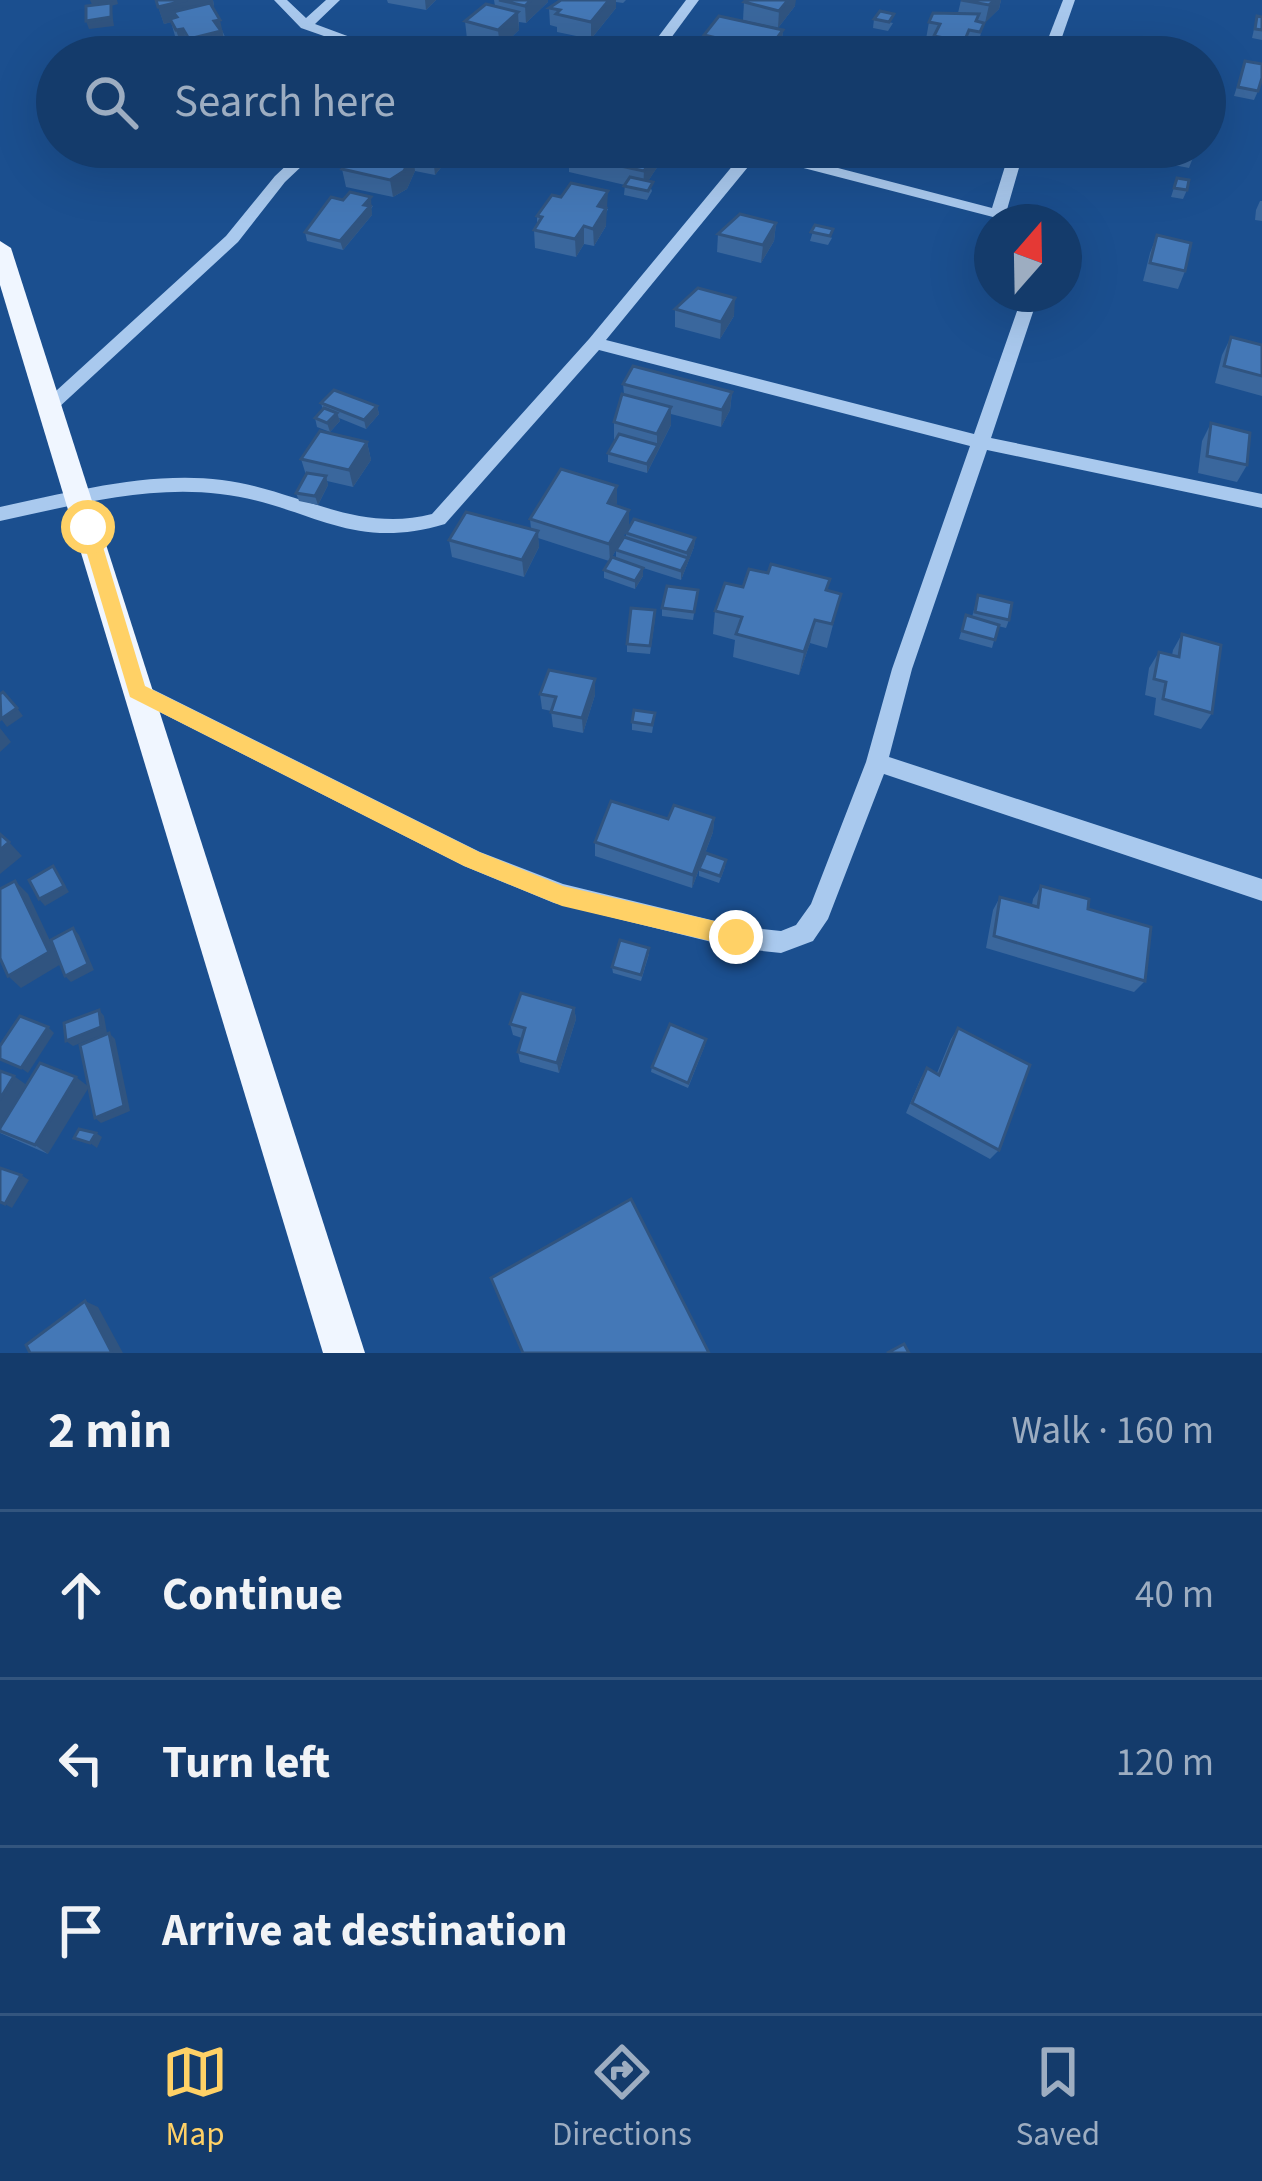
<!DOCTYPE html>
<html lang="en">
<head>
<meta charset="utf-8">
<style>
	body { margin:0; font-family:"Source Sans 3",sans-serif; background:#1d4271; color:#f1f3f6 }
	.compass { position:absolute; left:974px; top:204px; width:108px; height:108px; border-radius:50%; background:#143b6b; box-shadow:0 12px 48px #0002; rotate:20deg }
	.stop { position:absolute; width:36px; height:36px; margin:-27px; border:9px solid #ffd166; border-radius:50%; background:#fff }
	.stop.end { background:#ffd166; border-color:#fff; box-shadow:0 3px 12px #0008 }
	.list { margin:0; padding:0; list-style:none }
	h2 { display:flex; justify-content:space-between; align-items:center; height:156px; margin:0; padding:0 48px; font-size:51px }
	h2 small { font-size:39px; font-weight:400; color:#9dadc1 }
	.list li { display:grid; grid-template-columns:78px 1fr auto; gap:36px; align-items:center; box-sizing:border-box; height:168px; padding:0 48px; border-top:3px solid #33557e }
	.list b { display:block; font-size:45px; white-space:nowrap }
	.list em { font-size:39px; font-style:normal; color:#9dadc1 }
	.icon { flex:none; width:66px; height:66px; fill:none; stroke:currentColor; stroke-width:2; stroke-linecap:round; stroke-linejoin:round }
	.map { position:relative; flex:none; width:1262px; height:1353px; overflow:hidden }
	.search { position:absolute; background:#143b6b; box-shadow:0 12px 48px #0002; left:36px; right:36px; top:36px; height:132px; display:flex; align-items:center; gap:30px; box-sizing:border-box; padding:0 42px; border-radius:66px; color:#9dadc1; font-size:45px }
	.sheet { height:660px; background:#143b6b }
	nav { display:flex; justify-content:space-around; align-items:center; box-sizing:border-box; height:168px; border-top:3px solid #33557e; background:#143b6b; font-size:33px; color:#9dadc1 }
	nav a { display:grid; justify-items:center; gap:6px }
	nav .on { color:#ffd166 }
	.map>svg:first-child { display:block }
</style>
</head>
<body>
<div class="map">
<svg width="1262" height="1353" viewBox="0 0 1262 1353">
	<rect width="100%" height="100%" fill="#1b4f8f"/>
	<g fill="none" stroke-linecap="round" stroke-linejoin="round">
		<g fill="#a9c9ee" fill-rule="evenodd">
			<polygon points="274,0 287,0 306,18 326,0 340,0 315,24 404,57 384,57 301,28"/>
			<polygon points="686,0 699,0 657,57 643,57"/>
			<polygon points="1063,0 1075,0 1055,57 1041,57"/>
			<polygon points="306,147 322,147 285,182 238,242 57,409 45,409 45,401 226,236 275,176"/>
			<path d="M733,147H757L992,208L1011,147H1025L1006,213L1018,222H1000L993,217L757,156L606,340L974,434L1023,294H1039L991,438L1262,494V508L987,450L912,669L889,757L1262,879V901L884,774L828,919L813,941L781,953L736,948L554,903L464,866L130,697L126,691L130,685H144L480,852L563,884L736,926L781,931L796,925L811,904L866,762L892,669L970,446L599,350L445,524C348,553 308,504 220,494C146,485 71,506 0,521V507C72,492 148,471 222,480C295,489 357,534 432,514L589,339L744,152Z"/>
		</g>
		<polygon fill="#f0f6ff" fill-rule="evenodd" points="0,241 11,248 365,1353 323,1353 0,285"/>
	</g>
	<g fill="#3a679d">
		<polygon points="156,0 213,0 214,6 212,7 225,37 223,38 226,48 194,56 188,46 182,48 175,36 171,22 164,24"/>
		<polygon points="387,0 436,0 426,10 388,3"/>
		<polygon points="494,0 548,0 548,2 526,23 519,22 519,30 500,48 467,39 465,21 495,6"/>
		<polygon points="561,0 626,0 623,3 616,2 616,8 591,39 557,32 557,27 550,25 549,8"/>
		<polygon points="961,0 1001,0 999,9 984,23 976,50 965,48 961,57 931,54 934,40 926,39 929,22 958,13"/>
		<polygon points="744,2 795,6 778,28 743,20"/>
		<polygon points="1257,16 1262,17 1262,40 1252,38"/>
		<polygon points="874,19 893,23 888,31 873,28"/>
		<polygon points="783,30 781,47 774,57 724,57 703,52 704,35"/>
		<polygon points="1245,61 1258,91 1254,100 1234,96"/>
		<polygon points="446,147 447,160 435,175 415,171 407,189 393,197 346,187 342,169"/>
		<polygon points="491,147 529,147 521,156"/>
		<polygon points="660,147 660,163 648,181 652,191 647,200 624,195 625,185 569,172 569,155"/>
		<polygon points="884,147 912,147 908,154"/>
		<polygon points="1107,147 1148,147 1146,155"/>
		<polygon points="1162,147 1197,147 1189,168 1158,162"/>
		<polygon points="1177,178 1187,190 1183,199 1171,197"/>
		<polygon points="1260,201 1262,201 1262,221 1255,220 1256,210"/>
		<polygon points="373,206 371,209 372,215 343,250 307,241 305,232"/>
		<polygon points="608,209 606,213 606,226 594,246 584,244 576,257 535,248 534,230 537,225 537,216"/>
		<polygon points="776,223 774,241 761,263 717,252 718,234"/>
		<polygon points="815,225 832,238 828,245 810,241"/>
		<polygon points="1157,235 1185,271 1178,289 1143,281 1150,253"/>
		<polygon points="675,309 734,316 720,339 675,327"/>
		<polygon points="1231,337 1262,345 1262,396 1215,383 1222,355"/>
		<polygon points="623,384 732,392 730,410 721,427 671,414 671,425 647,473 608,462 608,453 616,440 614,439 614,422 624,394"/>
		<polygon points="321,403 377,406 379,414 366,429 339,418 340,421 330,432 317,427 315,418 323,410"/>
		<polygon points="1211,423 1247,465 1237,482 1198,473 1202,441"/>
		<polygon points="367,442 371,460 353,487 327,481 328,485 318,505 299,501 296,493 306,475 301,459"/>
		<polygon points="617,486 616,506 629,510 629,526 612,557 616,558 616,550 626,538 626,533 695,538 694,547 681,580 634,565 643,576 635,589 604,578 604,570 609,561 538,538 539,547 524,577 452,557 449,540 531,529 530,519"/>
		<polygon points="698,590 693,620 662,616 662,608"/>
		<polygon points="827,590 841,594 827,648 810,643 799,675 733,657 735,640 713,634 715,611"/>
		<polygon points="978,595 1009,620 1006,628 998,626 992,648 959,639 966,615 972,617"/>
		<polygon points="655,618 650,654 627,652 627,644"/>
		<polygon points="1182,634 1212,713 1201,729 1154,715 1156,698 1145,695 1149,668 1159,652 1172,655 1173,650"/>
		<polygon points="595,679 595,695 583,733 553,727 551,711 542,709 540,694"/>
		<polygon points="654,721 652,733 632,730 632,722"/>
		<polygon points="714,818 713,832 692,888 595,856 595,842 668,819"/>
		<polygon points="725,867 719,883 699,876 699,869"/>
		<polygon points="1041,886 1088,909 1145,981 1134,992 986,948 993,910 1000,897 1032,905 1033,899"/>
		<polygon points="649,954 641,981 613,973 612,967"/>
		<polygon points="574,1008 576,1019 559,1073 520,1062 518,1052 522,1038 513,1035 510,1024"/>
		<polygon points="958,1028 999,1150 990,1159 906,1113 921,1078 927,1068 937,1073 951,1039"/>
		<polygon points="705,1045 688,1088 651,1072 652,1067"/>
		<polygon points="0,1071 48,1154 0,1133"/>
	</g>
	<g fill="#305480">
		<polygon points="90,0 117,0 118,4 111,6 114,26 89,29 86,21 94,9"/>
		<polygon points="187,0 213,0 214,6 195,11 173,12 176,21 164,24 158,7"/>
		<polygon points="425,0 436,0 426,10"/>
		<polygon points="531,0 548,0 548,2 526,23 525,6"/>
		<polygon points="609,0 616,0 616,8 591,39 591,22"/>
		<polygon points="788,0 796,0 795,6 778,28 779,11"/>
		<polygon points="993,0 1001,0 999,9 985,23 989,5"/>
		<polygon points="518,12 519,30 500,48 498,30"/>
		<polygon points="220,20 226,48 194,56 189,39 214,21"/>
		<polygon points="183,29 188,46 182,48 176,30"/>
		<polygon points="783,30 781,47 774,57 768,57 768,50"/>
		<polygon points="441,147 446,147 447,160 435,175 433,157"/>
		<polygon points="660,147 660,163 643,189 644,171"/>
		<polygon points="413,153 415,171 407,189 393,197 390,180"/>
		<polygon points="608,191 606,226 594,246 593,229 598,206"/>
		<polygon points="371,197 372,215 343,250 340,241"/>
		<polygon points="776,223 774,241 761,263 763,245"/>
		<polygon points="584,226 584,244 576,257 575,239"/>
		<polygon points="735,298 734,316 720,339 721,322"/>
		<polygon points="732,392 730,410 721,427 722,410"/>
		<polygon points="377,406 379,414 366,429 364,420"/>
		<polygon points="671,407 671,425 647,473 647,464 657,446 657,434"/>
		<polygon points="337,413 340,421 330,432 327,423"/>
		<polygon points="367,442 371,460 353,487 349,470"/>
		<polygon points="326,476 328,485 318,505 315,496"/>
		<polygon points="617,486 617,503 608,520 608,503"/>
		<polygon points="629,510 629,526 610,561 609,544"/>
		<polygon points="538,531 539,547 524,577 522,560"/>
		<polygon points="695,538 694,547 681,580 681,571 687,559 687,553"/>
		<polygon points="643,568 643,576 635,589 635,581"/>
		<polygon points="815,620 810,643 799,675 804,652"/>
		<polygon points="595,679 595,695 583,733 582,718"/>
		<polygon points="17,708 23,716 7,727 1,719"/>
		<polygon points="0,728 11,742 0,752"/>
		<polygon points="714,818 713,832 692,888 693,875"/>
		<polygon points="9,842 22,856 0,874 0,850"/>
		<polygon points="53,866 69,892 45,906 39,899"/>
		<polygon points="15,881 28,894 61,964 21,988 8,976"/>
		<polygon points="73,928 79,935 94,970 71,982 65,976"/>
		<polygon points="574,1008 576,1019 559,1073 557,1063"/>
		<polygon points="99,1010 104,1016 107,1033 73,1046 66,1041"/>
		<polygon points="48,1027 54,1033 28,1073 21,1068"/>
		<polygon points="109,1033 115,1039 130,1111 101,1123 95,1118"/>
		<polygon points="14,1076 28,1086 0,1133 0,1099"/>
		<polygon points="76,1077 89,1087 48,1154 35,1145"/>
		<polygon points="96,1133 102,1137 97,1148 90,1143"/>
		<polygon points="21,1175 29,1180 12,1208 5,1204"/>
		<polygon points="85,1301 98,1307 123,1353 112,1353"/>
	</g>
	<g fill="#4478b7" stroke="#305480" stroke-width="3">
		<polygon points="156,0 187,0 158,7"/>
		<polygon points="499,0 531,0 525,6"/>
		<polygon points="561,0 609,0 591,22 556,14 560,10 549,8"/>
		<polygon points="746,0 788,0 779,11 744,2"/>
		<polygon points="961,0 995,0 989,5"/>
		<polygon points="111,3 111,17 86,21 86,6"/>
		<polygon points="210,3 220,20 214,21 221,31 189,39 183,29 176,30 170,19 177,17 173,12"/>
		<polygon points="486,4 518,12 498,30 465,21"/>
		<polygon points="880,11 894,14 889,22 874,19"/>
		<polygon points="933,13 979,14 976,21 984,23 980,32 969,30 964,42 934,36 940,24 929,22"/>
		<polygon points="719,16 783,30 768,50 704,35"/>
		<polygon points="1257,16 1262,17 1262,30 1255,29"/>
		<polygon points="687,50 716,57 682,57"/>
		<polygon points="1245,61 1262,64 1262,78 1258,91 1238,87"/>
		<polygon points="361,147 441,147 433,157 413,153 404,171 390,180 342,169"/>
		<polygon points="574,147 659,147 644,171 569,155"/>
		<polygon points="630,177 653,182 648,191 624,186"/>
		<polygon points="1177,178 1189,180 1187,190 1174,188"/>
		<polygon points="571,183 608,191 598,206 606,208 593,229 584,226 575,239 534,230 542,217 537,216 552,195 561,197"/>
		<polygon points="350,192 371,197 364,205 370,206 340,241 305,232 331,197 343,200"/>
		<polygon points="740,214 776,223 763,245 718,234"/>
		<polygon points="815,225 833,229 830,236 811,232"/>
		<polygon points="1157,235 1191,243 1185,271 1150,263"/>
		<polygon points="698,288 735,298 721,322 675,309"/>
		<polygon points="1231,337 1262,345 1262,376 1224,366"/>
		<polygon points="633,366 732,392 722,410 623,384"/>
		<polygon points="334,390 377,406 364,420 321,403"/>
		<polygon points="622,394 671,407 657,434 614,422"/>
		<polygon points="324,408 337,413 327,423 315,418"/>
		<polygon points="1211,423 1250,433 1247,465 1207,456"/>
		<polygon points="320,431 367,442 349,470 301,459"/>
		<polygon points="619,434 658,445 647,464 608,453"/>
		<polygon points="561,469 617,486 608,503 629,510 609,544 530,519"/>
		<polygon points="307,473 326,476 315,496 296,493"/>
		<polygon points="466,512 538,531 522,560 449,540"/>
		<polygon points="634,519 695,538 687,553 626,533"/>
		<polygon points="624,537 688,558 681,571 616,550"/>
		<polygon points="612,557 643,568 635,581 604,570"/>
		<polygon points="771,564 830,579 826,590 841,594 832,624 815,620 804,652 736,634 742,617 715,611 725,583 743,587 749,569 768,573"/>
		<polygon points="667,586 698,590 694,612 662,608"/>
		<polygon points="978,595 1012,603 1009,620 975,612"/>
		<polygon points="631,608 655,610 650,646 627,644"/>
		<polygon points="966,615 999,625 995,640 962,631"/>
		<polygon points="1182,634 1221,645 1212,713 1163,699 1166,682 1154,679 1159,652 1179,657"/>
		<polygon points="549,670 595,679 582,718 551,712 556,697 540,694"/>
		<polygon points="3,692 17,708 1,719 0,694"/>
		<polygon points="634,710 655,713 652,725 632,722"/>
		<polygon points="611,801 668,819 674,805 714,818 693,875 595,842"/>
		<polygon points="0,834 9,842 0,850"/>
		<polygon points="706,853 726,860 720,876 699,869"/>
		<polygon points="53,866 64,886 39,899 29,880"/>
		<polygon points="15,881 49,952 8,976 0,958 0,889"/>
		<polygon points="1041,886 1089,899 1088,909 1151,927 1145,981 994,936 1000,897 1038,907"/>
		<polygon points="73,928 88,964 65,976 51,940"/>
		<polygon points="620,940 649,948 641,975 612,967"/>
		<polygon points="521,993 574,1008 557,1063 518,1052 525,1028 510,1024"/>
		<polygon points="99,1010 101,1027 66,1041 64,1023"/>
		<polygon points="20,1016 48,1027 21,1068 0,1059 0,1046"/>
		<polygon points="670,1024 706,1039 688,1083 652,1067"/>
		<polygon points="958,1028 1030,1065 999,1150 912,1103 927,1068 939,1075"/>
		<polygon points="109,1033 124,1106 95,1118 80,1045"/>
		<polygon points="40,1063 76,1077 35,1145 0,1131 0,1128"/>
		<polygon points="0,1071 14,1076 0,1099"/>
		<polygon points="79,1129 96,1133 90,1143 74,1138"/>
		<polygon points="0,1168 21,1175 5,1204 0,1202"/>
		<polygon points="631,1199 709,1353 523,1353 491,1278"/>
		<polygon points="85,1301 112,1353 30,1353 26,1345"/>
		<polygon points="904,1344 909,1353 887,1353"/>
	</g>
	<polygon fill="#ffd166" points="88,520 97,527 145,686 479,852 563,886 736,926 747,937 744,944 736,947 562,906 464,866 130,697 79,527"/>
</svg>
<svg class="compass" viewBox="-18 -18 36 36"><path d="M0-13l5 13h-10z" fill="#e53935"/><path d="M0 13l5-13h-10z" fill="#9dadc1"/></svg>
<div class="stop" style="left:88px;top:527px"></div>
<div class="stop end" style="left:736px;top:937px"></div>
<div class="search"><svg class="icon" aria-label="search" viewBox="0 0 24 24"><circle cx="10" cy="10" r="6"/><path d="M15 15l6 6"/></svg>Search here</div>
</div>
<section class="sheet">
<h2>2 min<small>Walk · 160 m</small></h2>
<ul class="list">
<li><svg class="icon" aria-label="ahead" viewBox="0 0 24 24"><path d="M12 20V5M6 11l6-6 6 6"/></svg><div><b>Continue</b></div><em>40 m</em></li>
<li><svg class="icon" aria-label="left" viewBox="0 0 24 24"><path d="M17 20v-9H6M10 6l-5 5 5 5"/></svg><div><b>Turn left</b></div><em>120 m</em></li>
<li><svg class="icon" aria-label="arrive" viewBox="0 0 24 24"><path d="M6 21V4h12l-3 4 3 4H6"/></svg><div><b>Arrive at destination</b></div></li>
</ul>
</section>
<nav>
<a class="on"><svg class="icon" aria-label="map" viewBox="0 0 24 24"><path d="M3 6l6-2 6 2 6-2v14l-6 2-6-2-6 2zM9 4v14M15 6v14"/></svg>Map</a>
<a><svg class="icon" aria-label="directions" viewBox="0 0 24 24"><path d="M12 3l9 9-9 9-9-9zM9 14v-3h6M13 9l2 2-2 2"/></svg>Directions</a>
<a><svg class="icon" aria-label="saved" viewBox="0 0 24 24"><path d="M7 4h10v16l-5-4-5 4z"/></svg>Saved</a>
</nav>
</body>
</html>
